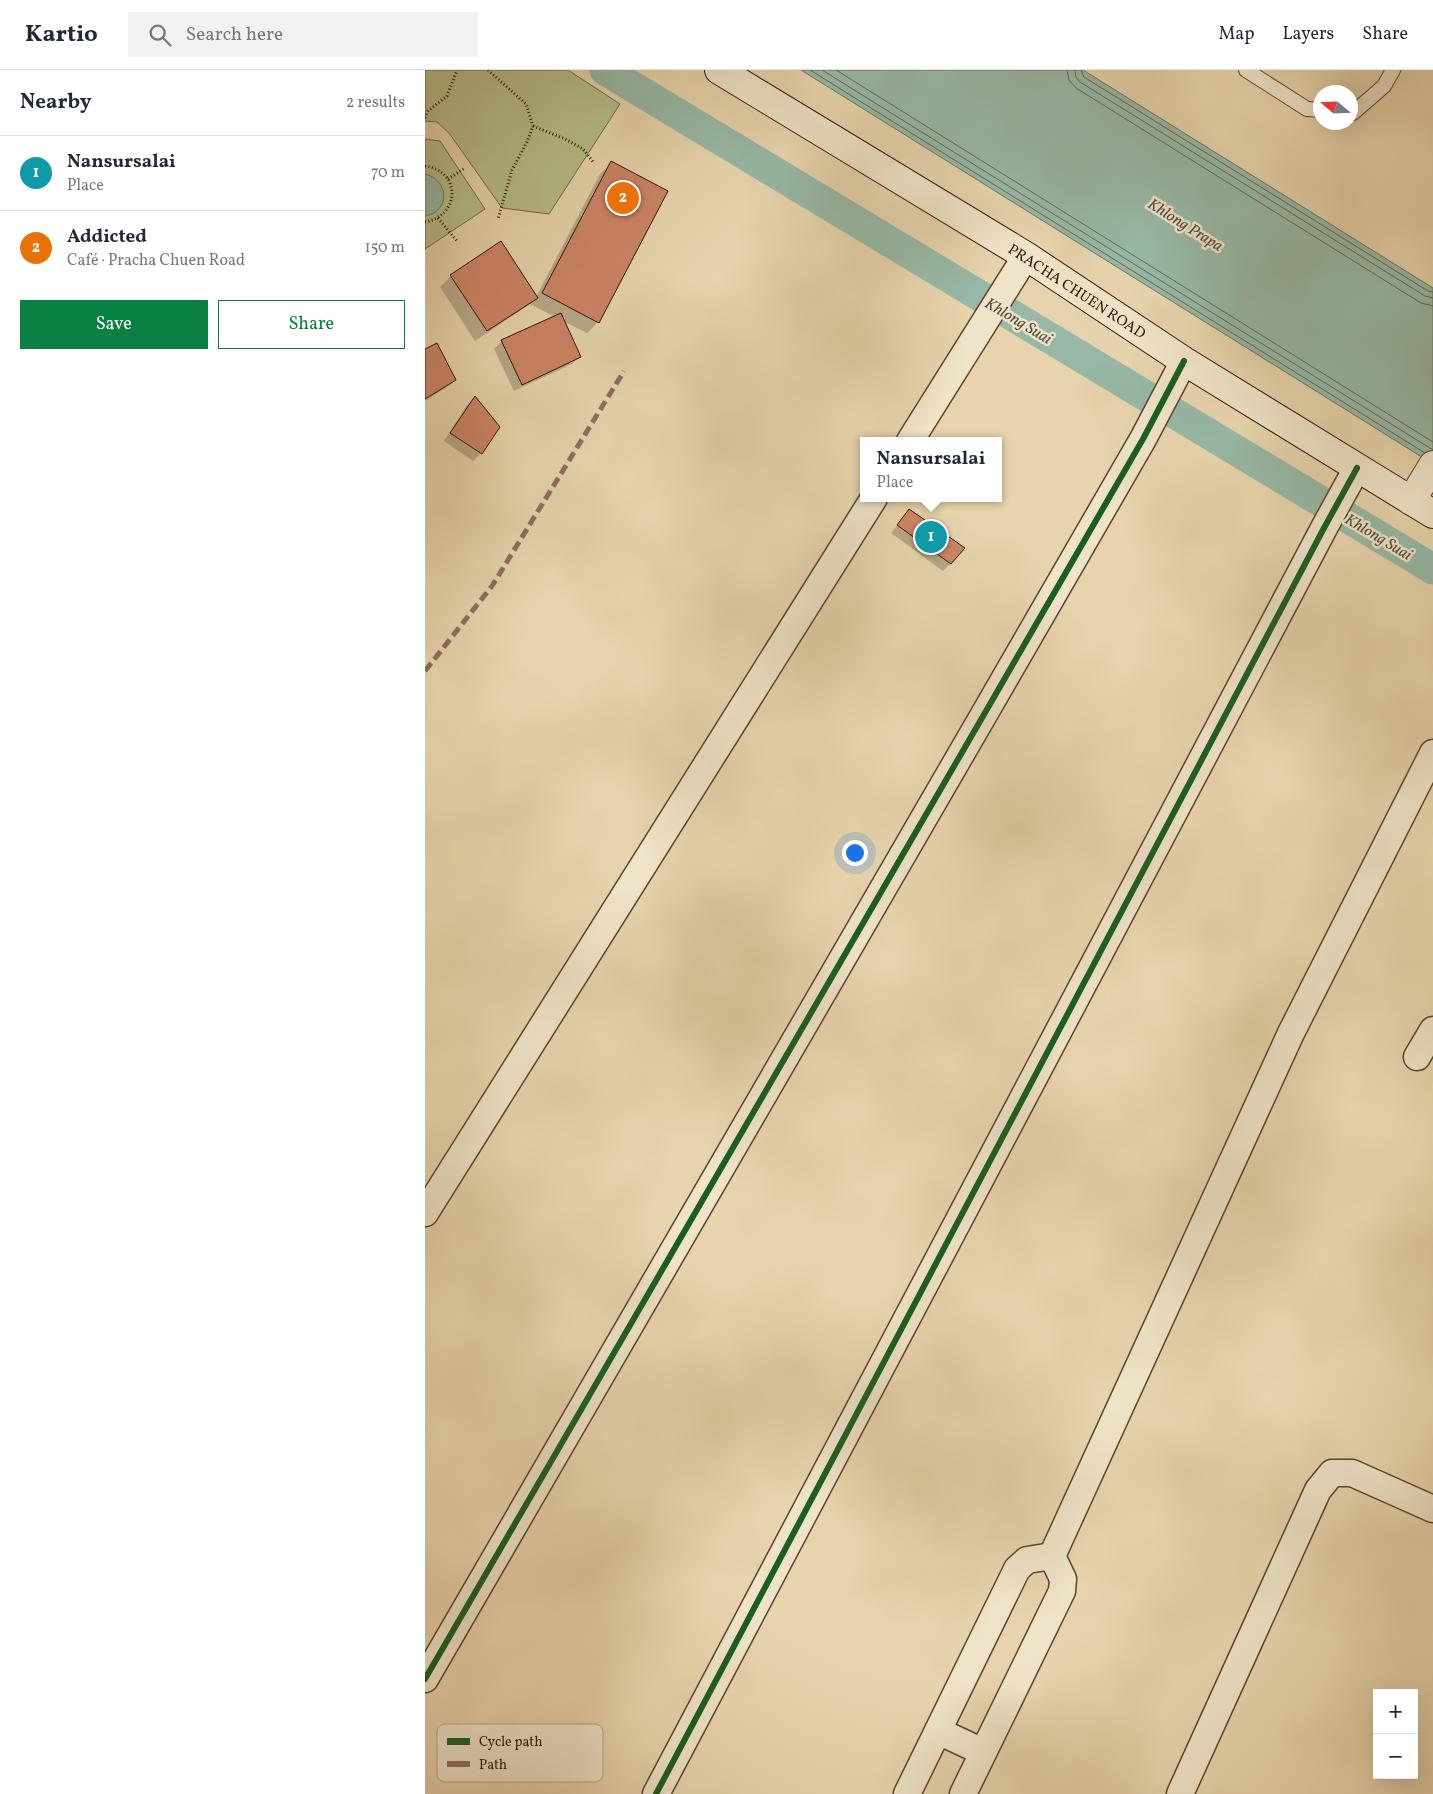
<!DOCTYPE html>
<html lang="en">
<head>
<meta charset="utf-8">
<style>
	body { margin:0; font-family:Vollkorn,serif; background:#f2f2f3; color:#1f2937 }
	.controls { position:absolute; right:15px; bottom:15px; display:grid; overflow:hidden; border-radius:0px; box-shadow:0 5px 20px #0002 }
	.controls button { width:45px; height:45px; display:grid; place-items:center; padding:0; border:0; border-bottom:1px solid #e0e1e3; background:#fff; color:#1f2937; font:25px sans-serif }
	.compass { position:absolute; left:888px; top:15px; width:45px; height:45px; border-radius:50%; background:#fff; box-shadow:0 5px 20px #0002; rotate:289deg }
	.you { position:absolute; left:429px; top:782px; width:18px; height:18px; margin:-12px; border:4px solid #fff; border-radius:50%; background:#1a73e8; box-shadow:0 0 0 8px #1a73e833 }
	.badge { display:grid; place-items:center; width:32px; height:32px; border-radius:50%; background:#0b8043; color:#fff; font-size:16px; font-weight:700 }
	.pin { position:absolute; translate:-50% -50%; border:2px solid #fff; box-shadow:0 1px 5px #0006 }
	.popup { position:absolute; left:435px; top:367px; width:142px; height:65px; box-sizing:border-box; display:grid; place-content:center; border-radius:0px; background:#fff; filter:drop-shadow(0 1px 4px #0005); font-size:16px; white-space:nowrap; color:#747a83 }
	.popup b { font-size:19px; color:#1f2937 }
	.popup::after { content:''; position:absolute; left:50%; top:100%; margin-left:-10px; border:10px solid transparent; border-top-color:#fff }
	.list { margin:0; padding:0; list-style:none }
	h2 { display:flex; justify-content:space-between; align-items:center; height:65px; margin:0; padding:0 20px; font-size:21px }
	h2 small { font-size:16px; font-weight:400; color:#747a83 }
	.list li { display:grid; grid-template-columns:32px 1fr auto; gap:15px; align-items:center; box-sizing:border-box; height:75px; padding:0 20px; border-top:1px solid #e0e1e3 }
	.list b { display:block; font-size:19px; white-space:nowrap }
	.list p { margin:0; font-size:16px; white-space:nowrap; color:#747a83 }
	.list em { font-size:16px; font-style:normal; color:#747a83 }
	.actions { display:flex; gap:10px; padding:15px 20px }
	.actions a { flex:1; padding:11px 0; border:1px solid #0b8043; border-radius:0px; text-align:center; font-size:18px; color:#0b8043 }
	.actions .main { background:#0b8043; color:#fff }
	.icon { flex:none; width:28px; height:28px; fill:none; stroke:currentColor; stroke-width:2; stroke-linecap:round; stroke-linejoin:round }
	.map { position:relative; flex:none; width:1008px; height:1724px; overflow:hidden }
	header { display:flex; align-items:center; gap:30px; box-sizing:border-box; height:70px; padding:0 25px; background:#fff; border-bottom:1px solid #e0e1e3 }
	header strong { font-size:24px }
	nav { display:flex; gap:28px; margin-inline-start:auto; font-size:18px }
	.search { width:350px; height:45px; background:#f2f2f3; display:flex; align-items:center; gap:12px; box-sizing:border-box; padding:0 18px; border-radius:0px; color:#747a83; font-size:19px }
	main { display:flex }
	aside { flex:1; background:#fff }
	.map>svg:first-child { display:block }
</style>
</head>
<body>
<header>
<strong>Kartio</strong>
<div class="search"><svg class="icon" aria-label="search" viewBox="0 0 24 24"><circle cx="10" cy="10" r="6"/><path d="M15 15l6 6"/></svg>Search here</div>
<nav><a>Map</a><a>Layers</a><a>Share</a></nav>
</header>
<main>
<aside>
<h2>Nearby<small>2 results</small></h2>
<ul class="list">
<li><span class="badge" style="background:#0f9aa8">1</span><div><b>Nansursalai</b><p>Place</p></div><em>70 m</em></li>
<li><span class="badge" style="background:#e8710a">2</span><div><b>Addicted</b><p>Café · Pracha Chuen Road</p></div><em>150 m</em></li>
</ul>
<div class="actions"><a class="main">Save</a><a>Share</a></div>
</aside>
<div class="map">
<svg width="1008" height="1724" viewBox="0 0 1008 1724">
	<rect width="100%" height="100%" fill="#e7d4ac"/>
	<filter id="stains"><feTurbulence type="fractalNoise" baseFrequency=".004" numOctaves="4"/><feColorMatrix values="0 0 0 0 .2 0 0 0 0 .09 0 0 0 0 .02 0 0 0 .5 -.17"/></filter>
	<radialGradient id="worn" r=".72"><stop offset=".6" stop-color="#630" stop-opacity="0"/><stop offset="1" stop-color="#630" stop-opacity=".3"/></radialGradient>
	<g fill="#b6bd89" stroke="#726844">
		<polygon points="0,0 143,0 195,34 124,144 77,138 24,63 12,52 0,51"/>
		<polygon points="0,69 15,71 60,139 0,179"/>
	</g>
	<g fill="#97b8a6" stroke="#6d7664">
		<polygon points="376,0 658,0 1008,218 1008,394"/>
		<path d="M0,104C25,110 25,142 0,146Z"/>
	</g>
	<g fill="#0003">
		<polygon points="186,93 173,252 162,263 138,251 154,287 147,294 89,321 69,279 77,271 130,247 105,234 50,271 15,217 26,206 111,227 175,104"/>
		<polygon points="0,281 30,310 22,317 0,331"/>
		<polygon points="50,328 56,383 48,391 19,371 42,335"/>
		<polygon points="484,441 525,494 518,501 466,463"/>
	</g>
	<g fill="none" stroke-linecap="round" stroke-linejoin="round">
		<g stroke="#636653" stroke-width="1">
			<polyline points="385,0 1000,383"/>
			<polyline points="397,0 1008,380"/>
			<polyline points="411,0 1008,372"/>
			<polyline points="642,0 644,10 651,18 996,233 1008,236"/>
			<polyline points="650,0 651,7 655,12 1000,226 1008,228"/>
			<polyline points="656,0 659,7 1003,221 1008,222"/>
		</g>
		<polyline stroke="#97b8a6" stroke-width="31" points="180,0 1008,499"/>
	</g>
	<g fill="#cc8566" stroke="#2f1400">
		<polygon points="186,91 243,121 174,253 117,223"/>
		<polygon points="76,171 113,228 62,261 25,205"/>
		<polygon points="136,243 156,287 97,315 76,270"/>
		<polygon points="12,273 31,310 0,329 0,279"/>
		<polygon points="50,326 75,357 57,384 25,363"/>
		<polygon points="484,439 540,478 526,494 472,455"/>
	</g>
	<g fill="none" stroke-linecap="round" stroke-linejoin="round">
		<defs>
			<g id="service">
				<polyline points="821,0 882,39 896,40"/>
				<polyline points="926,43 928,43 959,16 968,0"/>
			</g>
			<g id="minor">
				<polyline points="485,371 601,186"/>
				<polyline points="992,987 1008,960"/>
				<polyline points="0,1143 449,428"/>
				<polyline points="627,1486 866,963 1008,683"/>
				<polyline points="0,1609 561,641 718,369 759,291"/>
				<polyline points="513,1661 558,1682"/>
				<polyline points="231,1724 899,458 932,398"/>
				<polyline points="482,1724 592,1499 602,1490 627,1486 638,1509 637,1521 538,1724"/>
				<polyline points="755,1724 893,1420 907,1403 927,1403 1008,1439"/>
			</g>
			<polyline id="tertiary" points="986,431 1008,395"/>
			<polyline id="secondary" points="294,0 601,186 759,291 1008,444"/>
		</defs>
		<use href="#service" stroke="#5d442b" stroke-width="16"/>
		<use href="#minor" stroke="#5d442b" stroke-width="29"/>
		<use href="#tertiary" stroke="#5d442b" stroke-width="30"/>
		<use href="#secondary" stroke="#2f1400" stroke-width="30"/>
		<g stroke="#2f1400" stroke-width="3" stroke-dasharray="1 2.5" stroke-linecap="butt">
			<polyline points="63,0 101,34 108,56 102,72 87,100 73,149"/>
			<polyline points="0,48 3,41 22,26 32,0"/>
			<polyline points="108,56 140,69 158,79 169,93"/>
			<path d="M0,96C36,101 36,145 0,152"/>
			<polyline points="23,109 40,98"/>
			<polyline points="13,148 32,171"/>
		</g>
		<use href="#service" stroke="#efe3c9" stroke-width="14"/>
		<use href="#minor" stroke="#efe3c9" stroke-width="26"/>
		<use href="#tertiary" stroke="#efe3c9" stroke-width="28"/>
		<use href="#secondary" stroke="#efe3c9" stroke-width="28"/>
		<polyline stroke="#8d6e63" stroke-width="5" stroke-dasharray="10 5" stroke-linecap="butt" points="0,601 67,516 199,301"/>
		<defs>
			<g id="cycleway">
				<polyline points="0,1609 561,641 718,369 759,291"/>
				<polyline points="231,1724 899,458 932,398"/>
			</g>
		</defs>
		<use href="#cycleway" stroke="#efe3c9" stroke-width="9"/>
		<use href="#cycleway" stroke="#1b5e20" stroke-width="6"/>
	</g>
	<g text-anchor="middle" stroke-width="5" stroke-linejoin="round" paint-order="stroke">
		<g font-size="15" fill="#2f1400" stroke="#efe3c9">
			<text transform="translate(652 221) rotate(33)" y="5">PRACHA CHUEN ROAD</text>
		</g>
		<g font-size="16" font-style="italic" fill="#534d3a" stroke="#efe3c9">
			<text transform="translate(761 154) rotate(32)" y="6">Khlong Prapa</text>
			<text transform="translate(594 250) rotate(31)" y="6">Khlong Suai</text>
			<text transform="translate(954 466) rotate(31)" y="6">Khlong Suai</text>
		</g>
	</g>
	<rect x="12" y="1654" width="166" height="58" rx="8" fill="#efe3c9" stroke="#b5a58d" stroke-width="1"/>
	<rect x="22" y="1668" width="23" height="7" fill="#1b5e20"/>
	<rect x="22" y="1691" width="23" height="6" fill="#8d6e63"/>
	<g font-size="14" fill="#2f1400">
		<text x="54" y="1676">Cycle path</text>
		<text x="54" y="1699">Path</text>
	</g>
	<rect width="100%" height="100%" filter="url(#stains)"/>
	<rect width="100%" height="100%" fill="url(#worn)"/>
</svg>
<div class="controls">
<button>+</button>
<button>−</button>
</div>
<svg class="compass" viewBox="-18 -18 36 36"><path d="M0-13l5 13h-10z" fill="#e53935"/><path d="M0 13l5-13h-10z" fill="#747a83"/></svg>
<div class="you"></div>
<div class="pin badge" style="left:506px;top:467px;background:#0f9aa8">1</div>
<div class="popup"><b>Nansursalai</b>Place</div>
<div class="pin badge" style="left:198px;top:128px;background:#e8710a">2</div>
</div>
</main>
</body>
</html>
